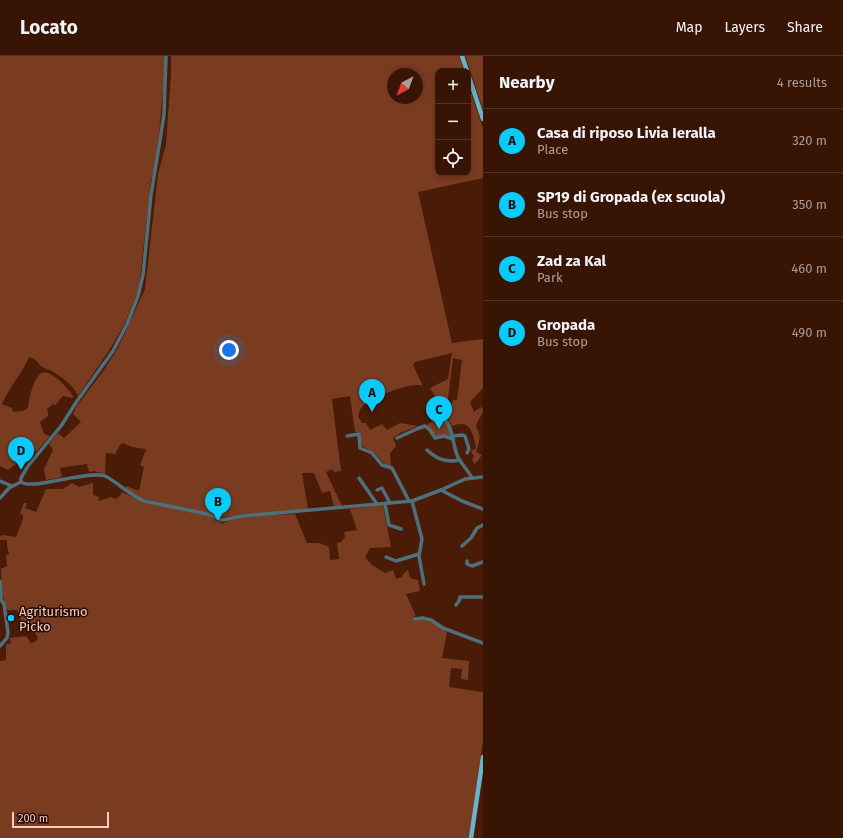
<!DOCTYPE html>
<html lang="en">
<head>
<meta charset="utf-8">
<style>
	body { margin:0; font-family:"Fira Sans",sans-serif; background:#3f1d0e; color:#f1f3f6 }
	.controls { position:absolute; right:12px; top:12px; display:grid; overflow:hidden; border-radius:8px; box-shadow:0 2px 6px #0003 }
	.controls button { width:36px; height:36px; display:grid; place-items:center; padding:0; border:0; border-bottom:1px solid #523326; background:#381404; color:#f1f3f6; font:20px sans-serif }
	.compass { position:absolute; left:387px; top:12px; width:36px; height:36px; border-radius:50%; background:#381404; box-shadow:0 2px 6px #0003; rotate:221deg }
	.scale { position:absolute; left:12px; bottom:10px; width:97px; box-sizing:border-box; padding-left:4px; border:2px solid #f5cebf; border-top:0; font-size:11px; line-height:14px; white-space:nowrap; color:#f5cebf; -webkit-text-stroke:3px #260b02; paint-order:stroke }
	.you { position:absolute; left:229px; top:294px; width:14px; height:14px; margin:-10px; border:3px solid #fff; border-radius:50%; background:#1a73e8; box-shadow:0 0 0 6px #1a73e833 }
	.badge { display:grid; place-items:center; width:26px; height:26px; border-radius:50%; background:#0acafa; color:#111; font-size:13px; font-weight:700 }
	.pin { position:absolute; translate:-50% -33px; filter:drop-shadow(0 1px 2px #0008) }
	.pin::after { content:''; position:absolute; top:21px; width:14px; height:12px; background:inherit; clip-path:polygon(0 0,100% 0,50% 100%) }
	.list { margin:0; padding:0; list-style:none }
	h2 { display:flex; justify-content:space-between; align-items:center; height:52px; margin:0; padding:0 16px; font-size:17px }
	h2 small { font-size:13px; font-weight:400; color:#ab9e9a }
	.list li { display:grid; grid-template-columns:26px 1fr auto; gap:12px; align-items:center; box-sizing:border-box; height:64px; padding:0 16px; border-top:1px solid #523326 }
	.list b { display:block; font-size:15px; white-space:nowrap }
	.list p { margin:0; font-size:13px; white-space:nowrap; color:#ab9e9a }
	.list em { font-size:13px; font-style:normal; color:#ab9e9a }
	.icon { flex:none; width:22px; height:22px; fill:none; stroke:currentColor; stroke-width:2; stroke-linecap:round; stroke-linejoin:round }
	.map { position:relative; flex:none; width:483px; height:782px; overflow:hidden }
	header { display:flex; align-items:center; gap:24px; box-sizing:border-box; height:56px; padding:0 20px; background:#381404; border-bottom:1px solid #523326 }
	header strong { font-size:19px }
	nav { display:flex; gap:22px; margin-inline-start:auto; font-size:14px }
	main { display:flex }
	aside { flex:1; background:#381404 }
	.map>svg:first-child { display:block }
</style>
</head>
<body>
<header>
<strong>Locato</strong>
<nav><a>Map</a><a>Layers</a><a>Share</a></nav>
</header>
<main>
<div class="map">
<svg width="483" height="782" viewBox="0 0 483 782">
	<rect width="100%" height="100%" fill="#4a1b06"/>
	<g fill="#7a3c21" fill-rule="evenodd">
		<path d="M0,0H164V23L159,78L155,107L151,125L139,232L124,269L110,293L78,340C74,329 60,320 50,314C47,313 44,312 41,310C37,306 35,302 29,301C22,318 9,331 2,348L12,352L13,356L23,355L28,352C29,344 33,321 42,317C52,313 69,334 74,341L71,342L63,340L55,349L53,348L47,353L48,356V360L40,366L44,378L50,380L36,396L29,390L16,408L8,414L0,410Z"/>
		<path d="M171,0H459L464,15H438V117H468V27L483,73V122L418,136L452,287L483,283V332L470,346L474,356L481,351L483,353C483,360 477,363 476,371C482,379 479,386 476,396L482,399L475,408L472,404L474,400L471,395L475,393L476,390C472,375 470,363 452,370L448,363L453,344H457L462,304L453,302L446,359L430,332L448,323L452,297L415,306L413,309L423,330C411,325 375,341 364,349C361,351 359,356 358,360L362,367H366L370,374L382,368L387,374L400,367L418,370L400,377L393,382L396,390L390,397L391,410C380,408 380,400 373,396C368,393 365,392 361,389L360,376H355L350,340L332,343L341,415L334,416L332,413L326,416L342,450H334L330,435L322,437L314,417H302L308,453L223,461L144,443L135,440L126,433V430L139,435L144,411L140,409L146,393L132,391L123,387L120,389L115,398L106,397L105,418L94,415L89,416L87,408L60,412L62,421L46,424L44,413L53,394L49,388L58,377L64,382L81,366L73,358L76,351L104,314L118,292L145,233L158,118L166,88L171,20ZM393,18H417V42H393Z"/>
		<polygon points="465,0 483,0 483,54 467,5"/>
		<polygon points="441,360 445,362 453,383 447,381 435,382 425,370"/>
		<path d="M72,427L79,431L93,427V439L99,441L98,445L111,441L115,443L120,440L122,436L138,444L208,460L223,468C233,459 280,459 295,458L307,487H319L329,491L330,504L339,503L337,487L341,486L345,481L344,476L357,474L350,453L383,449L391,491L370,492L365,501L372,509L385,517L393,514L396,523L402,521L404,517L408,514L410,522L418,524L420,535L406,538L416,560L412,561L413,565C426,561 436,568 447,576L442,602L469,605L468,624L461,623L462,613L451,612L449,631L483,636V685L469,782H0V605L6,604V588H10L11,585L9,582L26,580L31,587L35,586L38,582C34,575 31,566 22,568L17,554H7L2,538L1,513L7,510L6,499L9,498L7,489V484H0V481L2,479L16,481L23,463V459L20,457L24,447H27L25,452L36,456L46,433H63Z"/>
	</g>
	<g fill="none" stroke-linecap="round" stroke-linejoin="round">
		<g stroke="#4d707c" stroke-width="3.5">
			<path d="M440,359C455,369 451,389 459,403C463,410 468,414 472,422"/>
			<polyline points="347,380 359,378 360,392 372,397 382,409 392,412 409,445"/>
			<polyline points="452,380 463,379 465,380 469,393 467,397"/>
			<polyline points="397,382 419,372 425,370 430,374 435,382 444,380 453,383"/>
			<path d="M427,394C436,403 447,407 460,404"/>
			<polyline points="359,422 377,448"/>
			<polyline points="0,425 12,430"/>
			<path d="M21,426L26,428H35C49,427 95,415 105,420C119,427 129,439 144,445L207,458L222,464L243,460L412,445L441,434L465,423L483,421"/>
			<polyline points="21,426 21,422 28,410 61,370 77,345 113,295 127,268 138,240 143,219 151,139 161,78 164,58 166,0"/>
			<polyline points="377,434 382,432 390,447"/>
			<polyline points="441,434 462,445 483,453"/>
			<polyline points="0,442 9,432 21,426"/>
			<polyline points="412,445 422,483 419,500 424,528"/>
			<polyline points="385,448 389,469 401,473"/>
			<polyline points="462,490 471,482 477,472 483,469"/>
			<polyline points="386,501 396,505 419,498"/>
			<polyline points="467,505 467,508 472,510 483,506"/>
			<polyline points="0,525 1,544 4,548 8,576 7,582 0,590"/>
			<polyline points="456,549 459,545 460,541 483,541"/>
			<polyline points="414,563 423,562 431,564 443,572 483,587"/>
		</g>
		<g stroke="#69b3cd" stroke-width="4.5">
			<polyline points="462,0 467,15"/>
			<polyline points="468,18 483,63"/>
			<polyline points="471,782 483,701"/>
		</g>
	</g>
	<circle fill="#0acafa" stroke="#260b02" stroke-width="1.5" cx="11" cy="562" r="4"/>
	<g text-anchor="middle" stroke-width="3" stroke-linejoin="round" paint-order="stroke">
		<g font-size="13" fill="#f5cebf" stroke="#260b02" text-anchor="start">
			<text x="19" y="560">Agriturismo<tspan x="19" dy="15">Picko</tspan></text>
		</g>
	</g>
</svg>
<div class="controls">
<button>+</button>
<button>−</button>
<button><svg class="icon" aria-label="locate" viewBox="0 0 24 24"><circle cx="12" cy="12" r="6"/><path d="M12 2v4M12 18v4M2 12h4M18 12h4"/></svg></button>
</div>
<svg class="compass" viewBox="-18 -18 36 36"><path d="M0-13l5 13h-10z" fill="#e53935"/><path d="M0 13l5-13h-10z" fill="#ab9e9a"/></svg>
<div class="scale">200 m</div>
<div class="you"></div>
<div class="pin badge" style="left:372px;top:356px">A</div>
<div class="pin badge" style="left:218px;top:465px">B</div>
<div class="pin badge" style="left:439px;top:373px">C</div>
<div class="pin badge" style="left:21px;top:414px">D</div>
</div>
<aside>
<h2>Nearby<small>4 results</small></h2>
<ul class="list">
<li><span class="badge">A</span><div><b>Casa di riposo Livia Ieralla</b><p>Place</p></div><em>320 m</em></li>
<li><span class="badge">B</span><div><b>SP19 di Gropada (ex scuola)</b><p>Bus stop</p></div><em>350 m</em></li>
<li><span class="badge">C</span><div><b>Zad za Kal</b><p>Park</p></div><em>460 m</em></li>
<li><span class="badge">D</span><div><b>Gropada</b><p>Bus stop</p></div><em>490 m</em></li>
</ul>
</aside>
</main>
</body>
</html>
